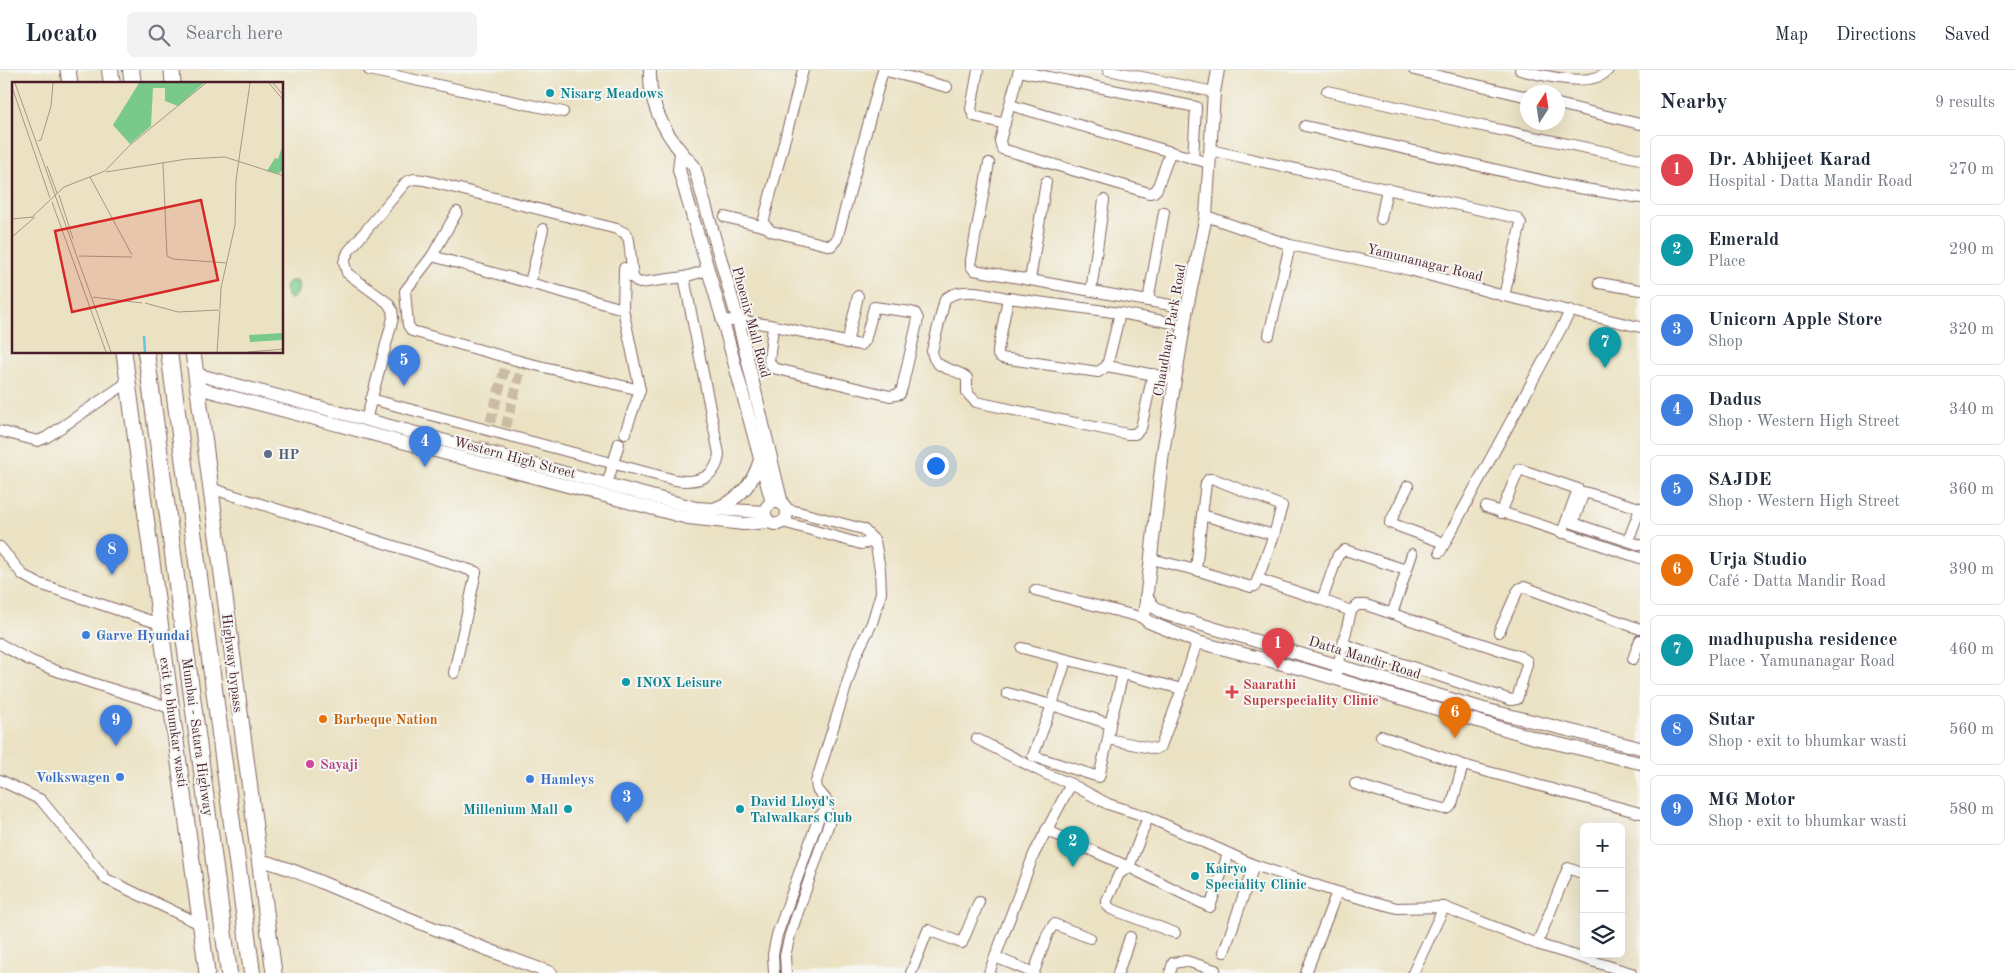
<!DOCTYPE html>
<html lang="en">
<head>
<meta charset="utf-8">
<style>
	body { margin:0; font-family:"Old Standard TT",serif; background:#f2f2f3; color:#1f2937 }
	.controls { position:absolute; right:15px; bottom:15px; display:grid; overflow:hidden; border-radius:8px; box-shadow:0 5px 20px #0002 }
	.controls button { width:45px; height:45px; display:grid; place-items:center; padding:0; border:0; border-bottom:1px solid #e0e1e3; background:#fff; color:#1f2937; font:25px sans-serif }
	.compass { position:absolute; left:1520px; top:15px; width:45px; height:45px; border-radius:50%; background:#fff; box-shadow:0 5px 20px #0002; rotate:12deg }
	.you { position:absolute; left:935px; top:395px; width:18px; height:18px; margin:-12px; border:4px solid #fff; border-radius:50%; background:#1a73e8; box-shadow:0 0 0 8px #1a73e833 }
	.badge { display:grid; place-items:center; width:32px; height:32px; border-radius:50%; background:#111827; color:#fff; font-size:16px; font-weight:700 }
	.pin { position:absolute; translate:-50% -41px; filter:drop-shadow(0 1px 2px #0008) }
	.pin::after { content:''; position:absolute; top:26px; width:18px; height:15px; background:inherit; clip-path:polygon(0 0,100% 0,50% 100%) }
	.list { margin:0; padding:0; list-style:none }
	h2 { display:flex; justify-content:space-between; align-items:center; height:65px; margin:0; padding:0 20px; font-size:21px }
	h2 small { font-size:16px; font-weight:400; color:#747a83 }
	.list li { display:grid; grid-template-columns:32px 1fr auto; gap:15px; align-items:center; box-sizing:border-box; height:70px; margin:0 10px 10px; padding:0 10px; border:1px solid #e0e1e3; border-radius:8px }
	.list b { display:block; font-size:19px; white-space:nowrap }
	.list p { margin:0; font-size:16px; white-space:nowrap; color:#747a83 }
	.list em { font-size:16px; font-style:normal; color:#747a83 }
	.icon { flex:none; width:28px; height:28px; fill:none; stroke:currentColor; stroke-width:2; stroke-linecap:round; stroke-linejoin:round }
	.map { position:relative; flex:none; width:1640px; height:903px; overflow:hidden }
	header { display:flex; align-items:center; gap:30px; box-sizing:border-box; height:70px; padding:0 25px; background:#fff; border-bottom:1px solid #e0e1e3 }
	header strong { font-size:24px }
	nav { display:flex; gap:28px; margin-inline-start:auto; font-size:18px }
	.search { width:350px; height:45px; background:#f2f2f3; display:flex; align-items:center; gap:12px; box-sizing:border-box; padding:0 18px; border-radius:8px; color:#747a83; font-size:19px }
	main { display:flex }
	aside { flex:1; background:#fff }
	.map>svg:first-child { display:block }
</style>
</head>
<body>
<header>
<strong>Locato</strong>
<div class="search"><svg class="icon" aria-label="search" viewBox="0 0 24 24"><circle cx="10" cy="10" r="6"/><path d="M15 15l6 6"/></svg>Search here</div>
<nav><a>Map</a><a>Directions</a><a>Saved</a></nav>
</header>
<main>
<div class="map">
<svg width="1640" height="903" viewBox="0 0 1640 903">
	<rect width="100%" height="100%" fill="#f6f6f2"/>
	<filter id="ink" filterUnits="userSpaceOnUse"><feTurbulence type="fractalNoise" baseFrequency=".02" numOctaves="2"/><feDisplacementMap in="SourceGraphic" scale="10" xChannelSelector="R" yChannelSelector="G"/><feConvolveMatrix kernelMatrix="1 2 1 2 8 2 1 2 1" color-interpolation-filters="sRGB"/></filter>
	<filter id="wash" filterUnits="userSpaceOnUse"><feTurbulence type="fractalNoise" baseFrequency=".0096" numOctaves="4" result="noise"/><feDisplacementMap in="SourceGraphic" scale="20" xChannelSelector="R" yChannelSelector="G"/><feGaussianBlur stdDeviation="1.12" result="paint"/><feColorMatrix in="noise" values="0 0 0 0 0 0 0 0 0 0 0 0 0 0 0 0 0 1.4 0 .05"/><feComposite in="paint" operator="in"/></filter>
	<g filter="url(#wash)">
		<rect width="100%" height="100%" fill="#ebe2c3"/>
		<polygon fill="#79ca8a" stroke="#62745a" points="289,211 297,211 299,217 297,224 290,230 287,226 285,216"/>
	</g>
	<g filter="url(#ink)">
		<g fill="none" stroke-linecap="round" stroke-linejoin="round">
			<g stroke="#cbbba5" stroke-width="10" stroke-dasharray="10 5" stroke-linecap="butt">
				<polyline points="482,381 508,288"/>
				<polyline points="498,386 523,292"/>
			</g>
			<defs>
				<g id="minor">
					<polyline points="369,0 563,42"/>
					<polyline points="803,0 763,153 771,161 831,176 837,169 883,0"/>
					<polyline points="883,0 947,17"/>
					<polyline points="978,0 971,39 974,46 1005,54"/>
					<polyline points="1019,0 1000,71 1002,79 1149,123 1154,122 1157,119 1170,83"/>
					<polyline points="1108,0 1214,22"/>
					<polyline points="1414,0 1528,27"/>
					<path d="M1520,0C1541,5 1592,19 1608,0"/>
					<polyline points="1019,1 1196,37 1193,89"/>
					<polyline points="1327,21 1472,54 1640,89"/>
					<polyline points="1558,34 1640,54"/>
					<polyline points="1010,35 1209,93"/>
					<polyline points="1305,56 1567,116 1640,128"/>
					<polyline points="1210,80 1517,148 1521,153 1504,226"/>
					<polyline points="989,93 971,190 971,196 974,200 1187,238"/>
					<polyline points="457,142 432,186 405,221 408,255 412,261 523,292 640,320"/>
					<polyline points="1206,146 1290,175 1410,200 1504,226 1640,257"/>
					<polyline points="725,147 766,157"/>
					<polyline points="1381,149 1387,119"/>
					<polyline points="543,159 530,213 623,239"/>
					<polyline points="432,186 530,213"/>
					<polyline points="624,198 623,239 640,320 625,363"/>
					<polyline points="1030,210 1046,112"/>
					<polyline points="1599,213 1640,220"/>
					<polyline points="1091,221 1104,130"/>
					<path d="M1008,228C989,225 962,215 945,229L932,281C934,301 955,297 967,308V323L976,332L1127,364H1135L1141,358L1153,304"/>
					<polyline points="1148,231 1164,142"/>
					<path d="M723,251C766,249 818,268 861,275L865,271L874,237L911,242L915,243L918,249L902,318L900,324L890,326L773,298L769,291L773,257"/>
					<polyline points="1269,265 1290,175"/>
					<polyline points="847,273 858,226"/>
					<polyline points="1107,296 1120,243"/>
					<polyline points="1176,309 1107,296 1098,302 1002,288 998,285 998,280 1008,228 1120,243 1184,255"/>
					<path d="M371,329L675,410C695,413 717,409 719,384L684,207"/>
					<polyline points="366,350 393,248 392,240 388,233 347,203 344,192 348,182 406,112 414,109 424,110 617,159 625,163 629,170 633,208 639,213 684,207 708,200"/>
					<polyline points="0,361 38,371 47,367 128,312"/>
					<polyline points="607,415 619,373"/>
					<polyline points="1408,416 1390,453 1444,473"/>
					<polyline points="210,418 476,502 454,603"/>
					<polyline points="1486,437 1640,488"/>
					<polyline points="1640,438 1584,422 1573,453 1640,475"/>
					<polyline points="1501,443 1519,399 1578,419 1562,463"/>
					<polyline points="783,452 861,474 875,471 863,459 787,439"/>
					<polyline points="1628,471 1640,439"/>
					<polyline points="0,477 23,505 37,513 160,554"/>
					<polyline points="1440,482 1571,240"/>
					<polyline points="1151,489 1196,500 1251,517 1255,516 1274,465 1202,445 1206,413 1209,409 1214,409 1282,436 1274,465"/>
					<polyline points="1196,500 1202,445"/>
					<polyline points="1258,509 1322,530 1338,485 1345,480 1406,500"/>
					<polyline points="1035,520 1144,548"/>
					<polyline points="1322,530 1351,541 1357,535 1366,535 1521,587 1527,591 1527,594 1518,626 1517,629 1511,630 1343,574 1351,541"/>
					<polyline points="1392,544 1412,484"/>
					<polyline points="1499,562 1517,522 1520,518 1524,517 1640,559"/>
					<path d="M0,574C11,580 22,587 34,592C78,611 126,622 172,639"/>
					<polyline points="1022,578 1182,619 1197,572"/>
					<polyline points="1633,589 1640,570"/>
					<polyline points="1337,601 1343,574"/>
					<polyline points="1123,604 1110,654 1108,669 1155,679 1161,676 1182,619"/>
					<polyline points="1007,623 1052,635 1066,590"/>
					<polyline points="1381,666 1463,695 1640,743"/>
					<polyline points="977,669 1046,704 1071,714 1108,734 1148,747 1254,795 1337,822 1397,838 1444,837 1537,874 1631,903"/>
					<polyline points="1108,669 1099,707 1033,686 1052,635 1110,654"/>
					<polyline points="0,710 41,730 106,809 200,854"/>
					<polyline points="1355,714 1406,730 1445,739 1449,738 1452,734 1463,695"/>
					<polyline points="827,739 828,732 817,719 816,712 856,585 872,553 881,523 880,499 875,471"/>
					<polyline points="1046,760 1129,797 1148,747"/>
					<polyline points="1175,863 1111,839 1107,835 1107,830 1119,804 1129,797 1210,837 1228,784"/>
					<polyline points="1537,874 1568,798 1584,804"/>
					<polyline points="1224,882 1254,795"/>
					<polyline points="995,887 1034,903"/>
					<polyline points="1034,902 1048,863 1054,854 1090,868"/>
					<polyline points="774,903 773,884 777,865 819,747 827,739 830,750 790,865 785,886 786,903"/>
					<polyline points="911,903 928,860 962,873 979,832"/>
					<polyline points="989,903 1034,784 1071,714"/>
					<polyline points="1118,903 1130,867"/>
					<polyline points="1170,903 1173,893 1186,891 1215,900 1215,903"/>
					<polyline points="1306,903 1337,822"/>
					<polyline points="1413,903 1444,837"/>
				</g>
				<g id="tertiary">
					<path d="M650,0C648,37 669,71 694,96L738,250L782,434"/>
					<polyline points="1218,0 1214,22 1206,146 1187,238 1163,382 1144,548 1149,552 1197,572 1306,600 1538,669 1640,693"/>
					<polyline points="681,83 679,100 723,251 772,433"/>
					<polyline points="196,304 696,438 765,442"/>
					<polyline points="198,318 688,448 744,454 769,452"/>
					<circle cx="776" cy="443" r="11"/>
					<path d="M716,438C740,429 752,415 760,390"/>
					<polyline points="1146,526 1154,537 1166,544 1484,639 1640,678"/>
					<path d="M259,790C294,798 325,815 359,828C422,854 486,880 551,903"/>
				</g>
				<g id="primary">
					<polyline points="68,0 70,14"/>
					<polyline points="172,0 173,14"/>
					<polyline points="124,282 207,903"/>
					<polyline points="193,282 274,903"/>
				</g>
				<g id="trunk">
					<polyline points="110,0 112,14"/>
					<polyline points="131,0 133,14"/>
					<polyline points="146,282 229,903"/>
					<polyline points="169,282 252,903"/>
				</g>
			</defs>
			<use href="#minor" stroke="#826360" stroke-width="12"/>
			<use href="#tertiary" stroke="#826360" stroke-width="14"/>
			<use href="#primary" stroke="#826360" stroke-width="17"/>
			<use href="#trunk" stroke="#826360" stroke-width="18"/>
			<use href="#minor" stroke="#fff" stroke-width="10"/>
			<use href="#tertiary" stroke="#fff" stroke-width="12"/>
			<use href="#primary" stroke="#fff" stroke-width="15"/>
			<use href="#trunk" stroke="#fff" stroke-width="16"/>
		</g>
	</g>
	<g fill="#0f9aa8" stroke="#f6f6f2" stroke-width="2">
		<circle cx="550" cy="23" r="5"/>
		<circle cx="626" cy="612" r="5"/>
		<circle cx="568" cy="739" r="5"/>
		<circle cx="740" cy="739" r="5"/>
		<circle cx="1195" cy="806" r="5"/>
	</g>
	<circle fill="#5c6f8a" stroke="#f6f6f2" stroke-width="2" cx="268" cy="384" r="5"/>
	<g fill="#3f7fe0" stroke="#f6f6f2" stroke-width="2">
		<circle cx="86" cy="565" r="5"/>
		<circle cx="120" cy="707" r="5"/>
		<circle cx="530" cy="709" r="5"/>
	</g>
	<path fill="#e0444e" stroke="#f6f6f2" stroke-width="2" d="M1229.5 614.5h5v5h5v5h-5v5h-5v-5h-5v-5h5z"/>
	<circle fill="#e8710a" stroke="#f6f6f2" stroke-width="2" cx="323" cy="649" r="5"/>
	<circle fill="#d1479c" stroke="#f6f6f2" stroke-width="2" cx="310" cy="694" r="5"/>
	<g text-anchor="middle" stroke-width="4" stroke-linejoin="round" paint-order="stroke">
		<g font-size="14" font-weight="bold" fill="#0d838f" stroke="#f6f6f2" text-anchor="start">
			<text x="560" y="28">Nisarg Meadows</text>
			<text x="636" y="617">INOX Leisure</text>
			<text x="750" y="736">David Lloyd's<tspan x="750" dy="16">Talwalkars Club</tspan></text>
			<text x="558" y="744" text-anchor="end">Millenium Mall</text>
			<text x="1205" y="803">Kairyo<tspan x="1205" dy="16">Speciality Clinic</tspan></text>
		</g>
		<g font-size="14" fill="#4a1f2b" stroke="#f6f6f2">
			<text transform="translate(1425 192) rotate(14)" y="5">Yamunanagar Road</text>
			<text transform="translate(752 252) rotate(75)" y="5">Phoenix Mall Road</text>
			<text transform="translate(1169 260) rotate(-80)" y="5">Chaudhary Park Road</text>
			<text transform="translate(515 387) rotate(15)" y="5">Western High Street</text>
			<text transform="translate(1365 587) rotate(17)" y="5">Datta Mandir Road</text>
			<text transform="translate(233 593) rotate(83)" y="5">Highway bypass</text>
			<text transform="translate(174 652) rotate(82)" y="5">exit to bhumkar wasti</text>
			<text transform="translate(198 667) rotate(82)" y="5">Mumbai - Satara Highway</text>
		</g>
		<g font-size="14" font-weight="bold" fill="#4e5e75" stroke="#f6f6f2" text-anchor="start">
			<text x="278" y="389">HP</text>
		</g>
		<g font-size="14" font-weight="bold" fill="#366cbe" stroke="#f6f6f2" text-anchor="start">
			<text x="96" y="570">Garve Hyundai</text>
			<text x="110" y="712" text-anchor="end">Volkswagen</text>
			<text x="540" y="714">Hamleys</text>
		</g>
		<g font-size="14" font-weight="bold" fill="#be3a42" stroke="#f6f6f2" text-anchor="start">
			<text x="1243" y="619">Saarathi<tspan x="1243" dy="16">Superspeciality Clinic</tspan></text>
		</g>
		<g font-size="14" font-weight="bold" fill="#c56008" stroke="#f6f6f2" text-anchor="start">
			<text x="333" y="654">Barbeque Nation</text>
		</g>
		<g font-size="14" font-weight="bold" fill="#b23c85" stroke="#f6f6f2" text-anchor="start">
			<text x="320" y="699">Sayaji</text>
		</g>
	</g>
	<g transform="translate(12 12)">
		<rect width="271" height="271" fill="#ebe2c3"/>
		<path d="M127,1H192L166,24L153,19V6H141L139,44L118,62L101,43ZM271,62V88L266,92L255,89L263,76L266,77ZM271,251V258L238,260L237,253Z" fill="#79ca8a"/>
		<path fill="none" stroke="#61c7df" stroke-width="2.5" d="M132,254L133,270"/>
		<path fill="none" stroke="#ab9486" stroke-width="1" d="M3,1L99,270M257,1L272,19M261,1L272,14M0,5L38,116M26,59L29,58L39,24L41,1M151,81L155,174M35,84L45,111M94,90L175,77L213,75L272,94M78,95L120,173M47,113L61,157M40,120L94,270M19,136L52,105L93,89L118,63L194,1M0,137L21,135M0,155L23,135M67,174L120,175M155,174L161,177L215,181M81,215L130,221M133,221L166,230L207,228M208,227L209,206L223,143L224,98L238,1M205,270L208,228M236,270L272,267"/>
		<path fill="#d62828" fill-opacity="0.15" stroke="#d62828" stroke-width="2.5" d="M189,118L206,198L60,230L43,149Z"/>
		<rect width="271" height="271" fill="none" stroke="#4a1f2b" stroke-width="2.5"/>
	</g>
</svg>
<div class="controls">
<button>+</button>
<button>−</button>
<button><svg class="icon" aria-label="layers" viewBox="0 0 24 24"><path d="M12 4l9 5-9 5-9-5zM3 14l9 5 9-5"/></svg></button>
</div>
<svg class="compass" viewBox="-18 -18 36 36"><path d="M0-13l5 13h-10z" fill="#e53935"/><path d="M0 13l5-13h-10z" fill="#747a83"/></svg>
<div class="you"></div>
<div class="pin badge" style="left:1278px;top:599px;background:#e0444e">1</div>
<div class="pin badge" style="left:1073px;top:797px;background:#0f9aa8">2</div>
<div class="pin badge" style="left:627px;top:753px;background:#3f7fe0">3</div>
<div class="pin badge" style="left:425px;top:397px;background:#3f7fe0">4</div>
<div class="pin badge" style="left:404px;top:316px;background:#3f7fe0">5</div>
<div class="pin badge" style="left:1455px;top:668px;background:#e8710a">6</div>
<div class="pin badge" style="left:1605px;top:298px;background:#0f9aa8">7</div>
<div class="pin badge" style="left:112px;top:505px;background:#3f7fe0">8</div>
<div class="pin badge" style="left:116px;top:676px;background:#3f7fe0">9</div>
</div>
<aside>
<h2>Nearby<small>9 results</small></h2>
<ul class="list">
<li><span class="badge" style="background:#e0444e">1</span><div><b>Dr. Abhijeet Karad</b><p>Hospital · Datta Mandir Road</p></div><em>270 m</em></li>
<li><span class="badge" style="background:#0f9aa8">2</span><div><b>Emerald</b><p>Place</p></div><em>290 m</em></li>
<li><span class="badge" style="background:#3f7fe0">3</span><div><b>Unicorn Apple Store</b><p>Shop</p></div><em>320 m</em></li>
<li><span class="badge" style="background:#3f7fe0">4</span><div><b>Dadus</b><p>Shop · Western High Street</p></div><em>340 m</em></li>
<li><span class="badge" style="background:#3f7fe0">5</span><div><b>SAJDE</b><p>Shop · Western High Street</p></div><em>360 m</em></li>
<li><span class="badge" style="background:#e8710a">6</span><div><b>Urja Studio</b><p>Café · Datta Mandir Road</p></div><em>390 m</em></li>
<li><span class="badge" style="background:#0f9aa8">7</span><div><b>madhupusha residence</b><p>Place · Yamunanagar Road</p></div><em>460 m</em></li>
<li><span class="badge" style="background:#3f7fe0">8</span><div><b>Sutar</b><p>Shop · exit to bhumkar wasti</p></div><em>560 m</em></li>
<li><span class="badge" style="background:#3f7fe0">9</span><div><b>MG Motor</b><p>Shop · exit to bhumkar wasti</p></div><em>580 m</em></li>
</ul>
</aside>
</main>
</body>
</html>
